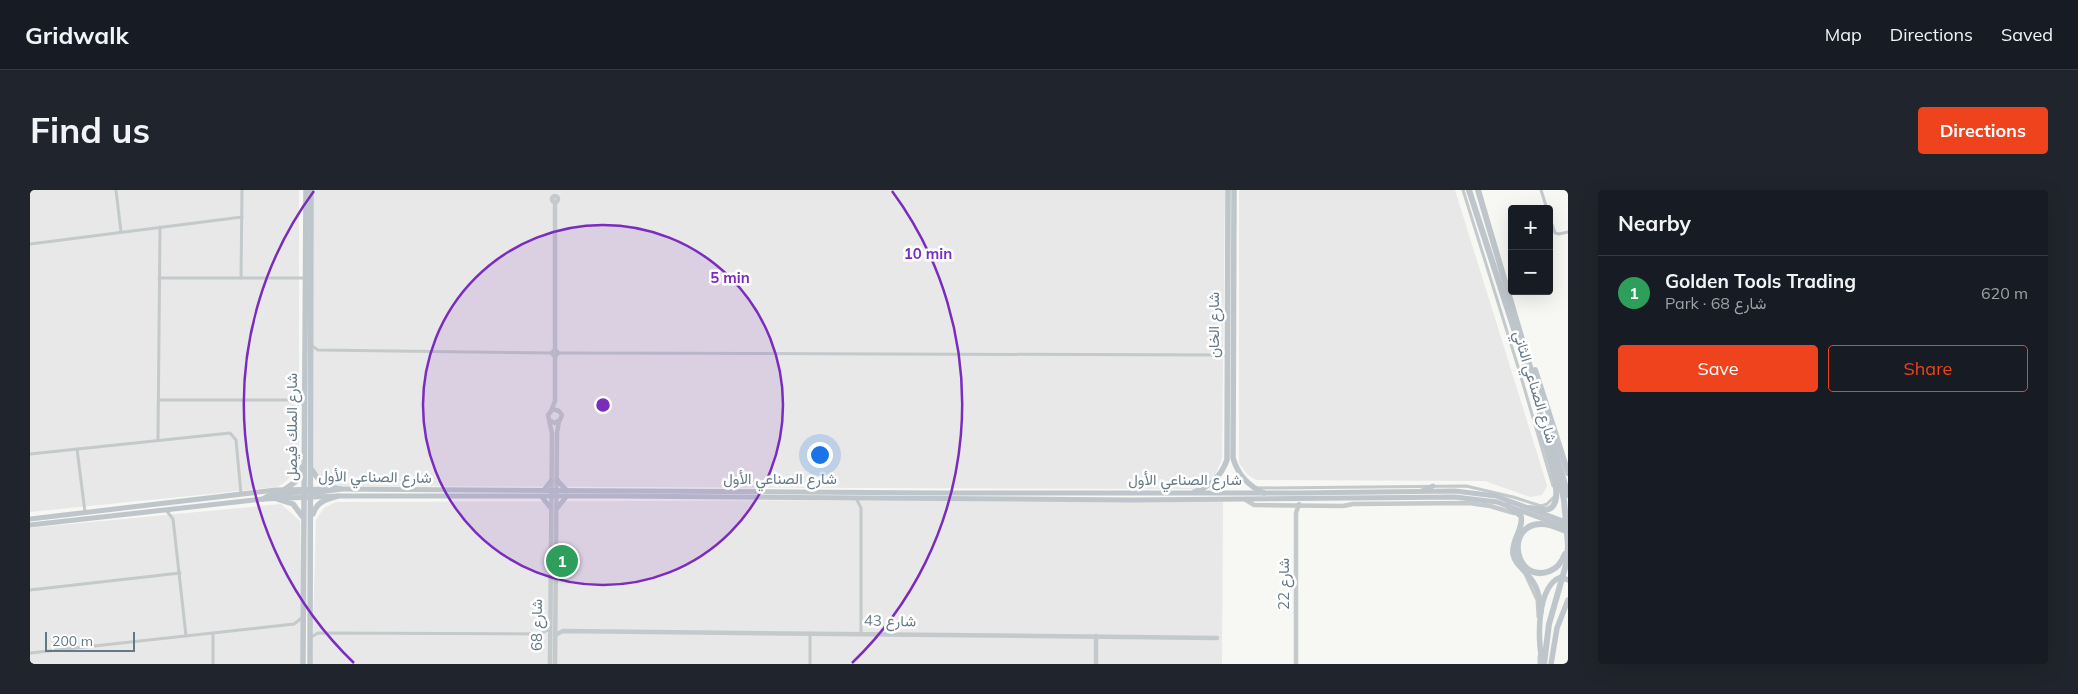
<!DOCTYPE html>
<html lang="en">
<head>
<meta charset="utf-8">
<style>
	body { margin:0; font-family:Mulish,Vazirmatn,sans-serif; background:#20242c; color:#f1f3f6 }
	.controls { position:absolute; right:15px; top:15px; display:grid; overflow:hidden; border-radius:5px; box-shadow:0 5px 20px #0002 }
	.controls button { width:45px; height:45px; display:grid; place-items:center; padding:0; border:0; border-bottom:1px solid #363941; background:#171b24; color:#f1f3f6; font:25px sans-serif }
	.scale { position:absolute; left:15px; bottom:12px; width:90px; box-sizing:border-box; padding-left:5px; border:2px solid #647986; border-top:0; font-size:14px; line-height:18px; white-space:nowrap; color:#647986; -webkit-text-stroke:4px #fff; paint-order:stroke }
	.you { position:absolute; left:789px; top:264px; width:18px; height:18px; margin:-12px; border:4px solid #fff; border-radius:50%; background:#1a73e8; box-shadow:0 0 0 8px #1a73e833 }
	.badge { display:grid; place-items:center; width:32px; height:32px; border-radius:50%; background:#ee431c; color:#fff; font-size:16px; font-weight:700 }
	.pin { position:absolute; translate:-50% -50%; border:2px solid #fff; box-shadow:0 1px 5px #0006 }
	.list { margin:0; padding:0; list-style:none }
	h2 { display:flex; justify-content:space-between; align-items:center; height:65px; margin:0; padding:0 20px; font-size:21px }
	h2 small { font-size:16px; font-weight:400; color:#9ea1a6 }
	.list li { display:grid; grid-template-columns:32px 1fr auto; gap:15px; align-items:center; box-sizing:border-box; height:75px; padding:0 20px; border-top:1px solid #363941 }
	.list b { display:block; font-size:19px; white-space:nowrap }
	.list p { margin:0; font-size:16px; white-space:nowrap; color:#9ea1a6 }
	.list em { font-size:16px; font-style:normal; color:#9ea1a6 }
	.actions { display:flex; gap:10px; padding:15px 20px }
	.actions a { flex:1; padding:11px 0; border:1px solid #ee431c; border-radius:5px; text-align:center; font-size:18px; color:#ee431c }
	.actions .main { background:#ee431c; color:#fff }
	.map { position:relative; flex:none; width:1538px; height:474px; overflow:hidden; border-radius:5px }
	header { display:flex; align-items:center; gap:30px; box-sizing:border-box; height:70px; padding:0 25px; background:#171b24; border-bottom:1px solid #363941 }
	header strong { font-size:24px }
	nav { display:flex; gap:28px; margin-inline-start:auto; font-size:18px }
	.intro { display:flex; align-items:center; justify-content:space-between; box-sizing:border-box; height:120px; padding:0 30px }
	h1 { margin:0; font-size:35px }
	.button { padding:12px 22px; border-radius:5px; background:#ee431c; color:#fff; font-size:18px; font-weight:700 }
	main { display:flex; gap:30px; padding:0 30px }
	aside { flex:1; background:#171b24; border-radius:5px; box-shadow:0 5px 20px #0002 }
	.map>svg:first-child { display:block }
</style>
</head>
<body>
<header>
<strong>Gridwalk</strong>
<nav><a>Map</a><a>Directions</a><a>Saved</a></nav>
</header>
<div class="intro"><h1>Find us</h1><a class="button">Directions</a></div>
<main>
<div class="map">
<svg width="1538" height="474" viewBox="0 0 1538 474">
	<rect width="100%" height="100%" fill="#f7f7f3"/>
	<g fill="#e7e8e7">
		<polygon points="0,0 269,0 269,271 264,283 254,293 247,297 0,322"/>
		<polygon points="283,0 1195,0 1192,269 1185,285 1171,297 1164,299 303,296 290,288 282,275"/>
		<polygon points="1209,0 1425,0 1507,263 1517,296 1512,305 1500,307 1455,291 1226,290 1217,284 1209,273"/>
		<polygon points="1193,309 1192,474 282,474 286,330 294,318 306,312"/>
		<polygon points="251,314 270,331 273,474 0,474 0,338"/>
	</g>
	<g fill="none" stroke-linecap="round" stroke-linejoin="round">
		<g stroke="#c4c9cb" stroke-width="3">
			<polyline points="86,0 91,42"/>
			<polyline points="1433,0 1489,180 1523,296"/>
			<polyline points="1511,0 1517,19"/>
			<polyline points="1519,26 1525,43 1529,44 1538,42"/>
			<polyline points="0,54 212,27"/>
			<polyline points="129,88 276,88"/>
			<polyline points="211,88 212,0"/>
			<polyline points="282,156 288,160 522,163"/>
			<polyline points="527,163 1196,165"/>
			<polyline points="129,210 267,210 274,215"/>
			<polyline points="128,250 130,37"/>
			<polyline points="47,259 55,322"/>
			<polyline points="0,264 200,243 206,250 211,304"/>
			<polyline points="1227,298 1436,296 1483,307 1511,316 1517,314 1524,307"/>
			<polyline points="826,308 831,318 831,444"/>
			<polyline points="136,320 143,329 156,446"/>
			<polyline points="1495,384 1507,410 1508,427"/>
			<polyline points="0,400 150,383"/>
			<polyline points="183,443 183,474"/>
			<polyline points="281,447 288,443 510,444 520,439"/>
			<polyline points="0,463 264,434 273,427"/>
			<polyline points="1509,466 1509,474"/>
			<polyline points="780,474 780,443"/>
		</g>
		<g stroke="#c4c9cb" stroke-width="4.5">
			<circle cx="525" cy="9" r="3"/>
			<polyline points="525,160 525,12"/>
			<circle cx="525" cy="163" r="2.5"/>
			<polyline points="521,221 525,211 525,166"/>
			<polyline points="1216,310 1224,315 1313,316 1323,314 1439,313 1460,316 1484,323"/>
			<polyline points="525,445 533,441 1187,448"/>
			<polyline points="520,474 522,244 518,225 523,219 529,221 532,225 530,230 525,233 521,231"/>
			<polyline points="525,474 527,243 529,231"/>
			<polyline points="1066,474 1066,446"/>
			<polyline points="1266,474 1266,323 1269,314"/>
		</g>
		<g stroke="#bec6cc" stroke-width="5">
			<polyline points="527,290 537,301"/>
			<polyline points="307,299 906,303 1267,303 1425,301 1466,306 1538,333"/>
			<polyline points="514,300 521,291"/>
			<polyline points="1392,301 1403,296"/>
			<polyline points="512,307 520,317"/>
			<polyline points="527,318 536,307"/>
			<polyline points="0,329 246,300 298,299"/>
			<polyline points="0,335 233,309 308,306 587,306 1102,310 1425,307 1467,312 1538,338"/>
		</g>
		<g stroke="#bec6cc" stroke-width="5.5">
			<path d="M1204,0L1203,268C1208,285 1218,296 1234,303"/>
			<polyline points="282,280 291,293 308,299"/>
			<polyline points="254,300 265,292 272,277"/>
			<path d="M1164,302C1180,297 1191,286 1197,270L1198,0"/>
			<polyline points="280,303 310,299"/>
			<polyline points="233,309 238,306 277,301"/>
			<polyline points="247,309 263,314 272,326"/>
			<path d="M1477,315L1491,326C1494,339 1481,349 1483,364C1485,375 1495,380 1501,389C1509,399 1510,411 1511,422"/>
			<path d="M283,324C287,311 296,310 308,306"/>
			<polyline points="273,474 276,0"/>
			<polyline points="280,474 281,0"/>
			<path d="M1513,474C1507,453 1506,396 1531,387L1538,390"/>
			<polyline points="1521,474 1527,438 1538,410"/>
		</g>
		<g stroke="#bec6cc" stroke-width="6">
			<polyline points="1439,0 1496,176 1529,287 1534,310 1538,355 1537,371 1519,434 1514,474"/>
			<polyline points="1448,0 1503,187"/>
			<polyline points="1505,180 1538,283"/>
			<polyline points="1518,237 1538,305"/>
			<path d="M1499,318C1505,318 1513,321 1519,319C1538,311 1515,255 1510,240"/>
			<path d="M1535,364C1532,372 1527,378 1520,381C1484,395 1474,333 1512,334C1521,334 1530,339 1538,342"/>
		</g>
	</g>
	<circle cx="573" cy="215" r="180" fill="#7b2cbf" fill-opacity=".12"/>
	<g fill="none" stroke="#7b2cbf" stroke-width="2.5">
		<circle cx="573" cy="215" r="180"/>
		<path d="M324 473A359 359 0 0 1 284 1M862 1A359 359 0 0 1 822 473"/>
	</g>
	<g text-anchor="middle" stroke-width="5" stroke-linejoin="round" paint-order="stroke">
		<g font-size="15" fill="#647986" stroke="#fff">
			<text transform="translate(1184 135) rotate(-90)" y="5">شارع الخان</text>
			<text transform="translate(1505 197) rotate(73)" y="5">شارع الصناعي الثاني</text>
			<text transform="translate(262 237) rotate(-90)" y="5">شارع الملك فيصل</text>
			<text transform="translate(345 287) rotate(1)" y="5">شارع الصناعي الأول</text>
			<text x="750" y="294">شارع الصناعي الأول</text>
			<text x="1155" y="295">شارع الصناعي الأول</text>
			<text transform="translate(1254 394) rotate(-90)" y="5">شارع 22</text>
			<text transform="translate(860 431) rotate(1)" y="5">شارع 43</text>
			<text transform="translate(507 435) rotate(-90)" y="5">شارع 68</text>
		</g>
	</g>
	<circle cx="573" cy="215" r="8" fill="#7b2cbf" stroke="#fff" stroke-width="2.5"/>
	<g font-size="15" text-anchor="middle" font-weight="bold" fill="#7b2cbf" stroke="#fff" stroke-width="5" stroke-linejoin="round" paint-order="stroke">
		<text x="898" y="69">10 min</text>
		<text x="700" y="93">5 min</text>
	</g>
</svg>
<div class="controls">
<button>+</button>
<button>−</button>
</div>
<div class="scale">200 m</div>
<div class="you"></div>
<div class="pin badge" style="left:532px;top:371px;background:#2e9e5b">1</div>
</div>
<aside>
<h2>Nearby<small></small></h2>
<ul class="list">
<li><span class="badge" style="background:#2e9e5b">1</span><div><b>Golden Tools Trading</b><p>Park · شارع 68</p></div><em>620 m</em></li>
</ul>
<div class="actions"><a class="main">Save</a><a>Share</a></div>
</aside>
</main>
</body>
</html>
